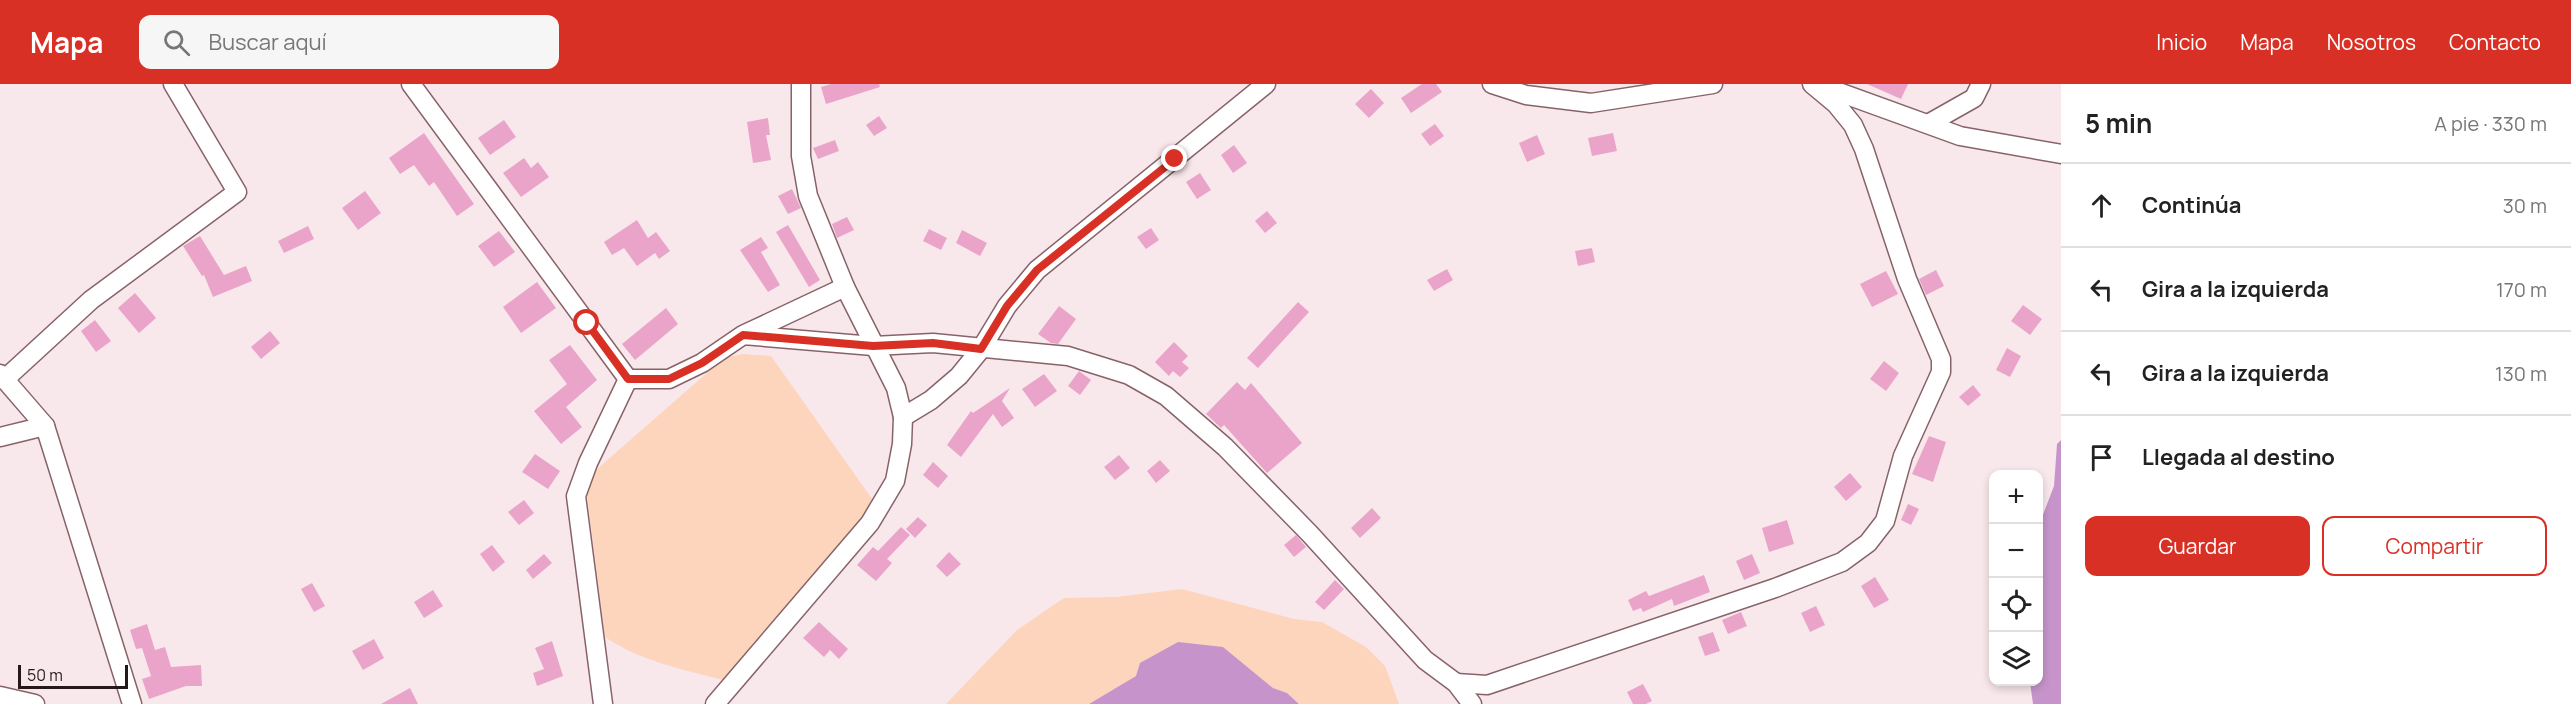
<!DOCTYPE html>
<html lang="es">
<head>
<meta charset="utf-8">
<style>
	body { margin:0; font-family:Manrope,sans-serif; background:#f6f6f6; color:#222 }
	.controls { position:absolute; right:18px; bottom:18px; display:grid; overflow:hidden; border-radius:12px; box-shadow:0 3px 9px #0003 }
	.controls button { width:54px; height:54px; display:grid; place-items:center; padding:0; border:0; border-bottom:2px solid #e0e0e0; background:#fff; color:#222; font:30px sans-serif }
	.scale { position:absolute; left:18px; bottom:15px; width:110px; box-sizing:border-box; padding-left:6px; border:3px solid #26181a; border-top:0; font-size:16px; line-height:21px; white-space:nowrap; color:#26181a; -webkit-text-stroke:4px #f9e8eb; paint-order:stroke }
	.stop { position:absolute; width:18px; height:18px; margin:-14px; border:4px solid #d93025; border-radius:50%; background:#fff }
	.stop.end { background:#d93025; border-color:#fff; box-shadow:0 2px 6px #0008 }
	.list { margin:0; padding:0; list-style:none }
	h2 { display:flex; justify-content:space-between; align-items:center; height:78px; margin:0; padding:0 24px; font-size:26px }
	h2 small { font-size:20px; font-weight:400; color:#767676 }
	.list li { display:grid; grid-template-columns:39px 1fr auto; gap:18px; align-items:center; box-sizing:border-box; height:84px; padding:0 24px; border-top:2px solid #e0e0e0 }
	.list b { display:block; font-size:22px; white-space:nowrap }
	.list em { font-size:20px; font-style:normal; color:#767676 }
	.actions { display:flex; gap:12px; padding:18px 24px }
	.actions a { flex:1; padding:14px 0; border:2px solid #d93025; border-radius:12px; text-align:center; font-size:21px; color:#d93025 }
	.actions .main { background:#d93025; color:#fff }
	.icon { flex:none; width:33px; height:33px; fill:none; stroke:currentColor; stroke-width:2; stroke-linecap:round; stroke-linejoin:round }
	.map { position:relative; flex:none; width:2061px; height:620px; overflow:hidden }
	header { display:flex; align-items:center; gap:36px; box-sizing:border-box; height:84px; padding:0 30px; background:#d93025; color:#fff }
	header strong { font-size:28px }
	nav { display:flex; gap:33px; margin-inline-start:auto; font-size:21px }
	.search { width:420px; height:54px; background:#f6f6f6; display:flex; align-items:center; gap:15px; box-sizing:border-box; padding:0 21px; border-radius:12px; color:#767676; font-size:22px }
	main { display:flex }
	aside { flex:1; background:#fff }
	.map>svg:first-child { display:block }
</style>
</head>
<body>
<header>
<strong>Mapa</strong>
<div class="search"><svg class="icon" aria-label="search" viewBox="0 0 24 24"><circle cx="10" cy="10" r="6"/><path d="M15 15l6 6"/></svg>Buscar aquí</div>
<nav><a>Inicio</a><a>Mapa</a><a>Nosotros</a><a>Contacto</a></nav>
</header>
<main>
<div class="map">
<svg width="2061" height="620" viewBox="0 0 2061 620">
	<rect width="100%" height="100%" fill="#f9e8eb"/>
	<g fill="#fdd4bc">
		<path d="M743,270L771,272L875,419L752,561L727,597C685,586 642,578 605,553L587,411L596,386L724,274Z"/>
		<polygon points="1182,505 1294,535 1322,538 1366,563 1385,582 1399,620 1299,620 1287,609 1273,604 1223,563 1136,592 1089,620 946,620 1017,546 1064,514 1116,513"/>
	</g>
	<g fill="#c694ca">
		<polygon points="2061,356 2061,620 2033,620 2030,598 2038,598 2039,441 2054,402 2057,360"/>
		<polygon points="1178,558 1223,563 1273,604 1287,609 1299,620 1089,620 1136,592 1140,579"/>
	</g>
	<g fill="#eaa4ca">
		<polygon points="831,0 879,0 880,3 826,20 821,3"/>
		<polygon points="1422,0 1436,0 1442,8 1411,29 1401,14"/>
		<polygon points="1867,0 1908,0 1901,15"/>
		<polygon points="1371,5 1384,19 1369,34 1355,20"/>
		<polygon points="879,32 887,44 874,52 866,41"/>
		<polygon points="768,34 770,51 766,51 771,76 753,79 747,38"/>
		<polygon points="504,36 516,53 490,71 478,54"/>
		<polygon points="1435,40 1444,52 1430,62 1421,50"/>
		<polygon points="424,49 474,120 457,132 434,98 429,102 414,81 400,90 389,74"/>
		<polygon points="1613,49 1617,67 1592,72 1588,54"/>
		<polygon points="1537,51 1545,70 1527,78 1519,59"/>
		<polygon points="835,56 839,67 818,75 813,64"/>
		<polygon points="1234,61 1247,79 1233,89 1221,71"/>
		<polygon points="524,74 531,84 538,78 549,93 521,113 503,89"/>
		<polygon points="1200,89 1211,106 1197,115 1186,98"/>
		<polygon points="792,105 801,124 788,130 778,112"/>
		<polygon points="365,107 381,129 358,146 342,124"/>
		<polygon points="1267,127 1277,139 1265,149 1255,137"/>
		<polygon points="847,133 854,146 837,154 832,140"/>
		<polygon points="637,136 648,154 656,148 670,167 659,175 655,169 637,182 624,164 612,171 604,158"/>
		<polygon points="788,141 820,196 809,203 776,148"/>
		<polygon points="308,142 314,155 284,169 278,157"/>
		<polygon points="1151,144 1159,156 1146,165 1137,153"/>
		<polygon points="929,145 947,154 941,166 923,157"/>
		<polygon points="962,146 987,159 980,172 956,159"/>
		<polygon points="499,147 515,168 494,183 478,162"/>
		<polygon points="200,152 224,191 246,182 252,197 213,213 204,191 202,192 183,162"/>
		<polygon points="761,153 768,164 761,168 780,201 768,208 740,166"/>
		<polygon points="1592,164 1595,178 1578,182 1575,167"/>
		<polygon points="1447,185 1453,196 1434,207 1427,196"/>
		<polygon points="1936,186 1944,202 1926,211 1919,195"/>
		<polygon points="1886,187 1898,210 1872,223 1860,200"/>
		<polygon points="537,198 556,224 521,249 503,223"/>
		<polygon points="135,209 156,234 139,249 118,224"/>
		<polygon points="1298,218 1309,228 1258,284 1247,274"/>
		<polygon points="2023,221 2042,235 2030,251 2011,237"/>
		<polygon points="1059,222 1076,235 1058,260 1051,259 1038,250"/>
		<polygon points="666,224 678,240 635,276 622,260"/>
		<polygon points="95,236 111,257 96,268 81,247"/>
		<polygon points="270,247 280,259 261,275 251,263"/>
		<polygon points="1174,258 1188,272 1182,278 1189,284 1180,293 1173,287 1169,292 1155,278"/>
		<polygon points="570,261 597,296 566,323 582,343 561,360 534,327 567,300 549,276"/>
		<polygon points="2007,264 2021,272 2010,293 1996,286"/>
		<polygon points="1884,277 1899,289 1886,307 1870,295"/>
		<polygon points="1079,287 1091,296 1080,311 1068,302"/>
		<polygon points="1044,290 1057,307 1035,323 1022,305"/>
		<polygon points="1237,298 1245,306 1251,299 1302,359 1267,389 1224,341 1221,344 1206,330"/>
		<polygon points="1973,301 1981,311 1968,322 1959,313"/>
		<polygon points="1010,304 1002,317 1014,334 1002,343 993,330 961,373 947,361 971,327 973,329"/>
		<polygon points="1929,352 1946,358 1933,398 1912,390"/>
		<polygon points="535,370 560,387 548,405 522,388"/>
		<polygon points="1119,371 1130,384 1115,396 1104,383"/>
		<polygon points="1160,376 1170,387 1156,399 1147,387"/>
		<polygon points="933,378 948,392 938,404 923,391"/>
		<polygon points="1850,389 1862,403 1846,417 1834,403"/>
		<polygon points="524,416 534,429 519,441 508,428"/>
		<polygon points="1908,420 1919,425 1911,441 1901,436"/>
		<polygon points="1372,424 1381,434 1360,454 1351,444"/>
		<polygon points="918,433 927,441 915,454 906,445"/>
		<polygon points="1787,436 1794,460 1769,468 1762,444"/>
		<polygon points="901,443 910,451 887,475 892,479 876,497 857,481 873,463 878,467"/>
		<polygon points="1296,451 1306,463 1294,473 1284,461"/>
		<polygon points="492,461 505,478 493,488 480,470"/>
		<polygon points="949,468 961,480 947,493 936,482"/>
		<polygon points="544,470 552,479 533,495 526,486"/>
		<polygon points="1752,470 1760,489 1744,496 1736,477"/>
		<polygon points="1704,491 1710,508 1674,522 1672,515 1643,528 1641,524 1633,527 1628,516 1646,507 1649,512"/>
		<polygon points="1875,493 1889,516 1874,524 1861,502"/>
		<polygon points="1335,496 1344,505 1324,526 1315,518"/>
		<polygon points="312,499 325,522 314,528 301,505"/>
		<polygon points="433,506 443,522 424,534 414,518"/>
		<polygon points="1816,522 1825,541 1810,548 1801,529"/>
		<polygon points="1741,528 1747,542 1728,550 1722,536"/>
		<polygon points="819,538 848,565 839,575 830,566 824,573 803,554"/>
		<polygon points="147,540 155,566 165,563 171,583 201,581 202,602 186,602 149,615 142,595 151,592 142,564 136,565 130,546"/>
		<polygon points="1713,548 1720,567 1705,572 1698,553"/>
		<polygon points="374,555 384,574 363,586 352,567"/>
		<polygon points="552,557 563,592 537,602 533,589 544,585 535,564"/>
		<polygon points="1643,600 1652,617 1646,620 1633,620 1627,608"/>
		<polygon points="410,604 418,620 381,620"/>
	</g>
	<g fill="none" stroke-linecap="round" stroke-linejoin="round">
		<defs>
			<g id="minor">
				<polyline points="411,0 628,295"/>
				<polyline points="1492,0 1526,11 1591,19 1713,0"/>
				<polyline points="1822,2 1960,52 2061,70"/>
				<polyline points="1928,40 1974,14 1981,0"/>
				<polyline points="745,250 845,203"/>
				<polyline points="0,290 45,342 132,620"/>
				<polyline points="5,295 91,216 237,108 173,0"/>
				<polyline points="628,295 669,295 702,279 743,251 873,262 933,259 1068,272 1129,291 1166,312 1225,363 1310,450 1425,576 1456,599 1472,620"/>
				<polyline points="903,333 931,316 959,292 981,265 1007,222 1037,186 1266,0"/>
				<polyline points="0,353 45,342"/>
				<polyline points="1456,599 1487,601 1775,504 1842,478 1868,459 1885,437 1903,372 1941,288 1941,275 1907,195 1864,65 1853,41 1836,20 1812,0"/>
				<polyline points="0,612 35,620"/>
				<polyline points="603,620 576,412 588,379 628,295"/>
				<polyline points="715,620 870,439 895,397 902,360 903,333 896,304 845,203 808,112 801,72 801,0"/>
			</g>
		</defs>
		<use href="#minor" stroke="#876369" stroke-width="21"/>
		<use href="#minor" stroke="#fff" stroke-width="18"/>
	</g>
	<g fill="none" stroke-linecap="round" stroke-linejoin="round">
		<polyline stroke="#d93025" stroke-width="8" points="587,239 628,295 669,295 702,279 743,251 873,262 933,259 981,265 1007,222 1037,186 1175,75"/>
	</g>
</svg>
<div class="controls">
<button>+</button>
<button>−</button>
<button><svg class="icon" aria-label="locate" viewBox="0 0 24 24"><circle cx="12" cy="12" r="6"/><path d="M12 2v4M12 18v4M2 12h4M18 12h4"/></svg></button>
<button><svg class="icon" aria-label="layers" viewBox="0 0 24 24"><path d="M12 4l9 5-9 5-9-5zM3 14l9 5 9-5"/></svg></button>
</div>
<div class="scale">50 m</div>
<div class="stop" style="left:587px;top:239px"></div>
<div class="stop end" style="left:1175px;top:75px"></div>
</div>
<aside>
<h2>5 min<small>A pie · 330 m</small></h2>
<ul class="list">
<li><svg class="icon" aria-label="ahead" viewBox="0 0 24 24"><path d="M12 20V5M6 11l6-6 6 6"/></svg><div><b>Continúa</b></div><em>30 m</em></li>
<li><svg class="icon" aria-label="left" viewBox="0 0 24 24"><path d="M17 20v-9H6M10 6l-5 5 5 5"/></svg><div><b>Gira a la izquierda</b></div><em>170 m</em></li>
<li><svg class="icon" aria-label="left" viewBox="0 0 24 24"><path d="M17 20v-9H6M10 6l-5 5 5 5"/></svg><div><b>Gira a la izquierda</b></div><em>130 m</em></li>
<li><svg class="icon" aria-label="arrive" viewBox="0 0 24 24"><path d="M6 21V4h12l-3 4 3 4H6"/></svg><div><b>Llegada al destino</b></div></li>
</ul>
<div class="actions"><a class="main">Guardar</a><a>Compartir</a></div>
</aside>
</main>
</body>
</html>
